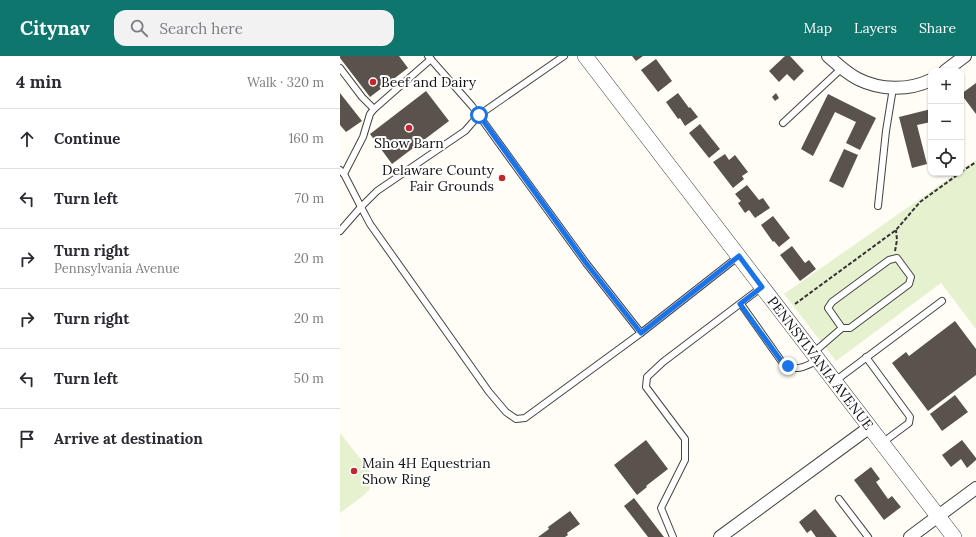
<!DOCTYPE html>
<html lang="en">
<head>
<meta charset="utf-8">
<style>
	body { margin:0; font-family:Lora,serif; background:#f2f2f3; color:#2b2b33 }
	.controls { position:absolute; right:12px; top:12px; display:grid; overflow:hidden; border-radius:8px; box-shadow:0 1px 3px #0004 }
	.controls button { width:36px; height:36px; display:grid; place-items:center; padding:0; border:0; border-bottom:1px solid #e1e1e2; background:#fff; color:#2b2b33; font:20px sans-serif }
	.stop { position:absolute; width:12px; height:12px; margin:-9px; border:3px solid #1a73e8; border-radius:50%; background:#fff }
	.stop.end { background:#1a73e8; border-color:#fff; box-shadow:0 1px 4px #0008 }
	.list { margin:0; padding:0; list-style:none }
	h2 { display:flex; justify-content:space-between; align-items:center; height:52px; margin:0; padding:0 16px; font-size:17px }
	h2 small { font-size:13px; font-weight:400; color:#7c7c81 }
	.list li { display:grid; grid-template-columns:26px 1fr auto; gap:12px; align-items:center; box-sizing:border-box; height:60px; padding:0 16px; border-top:1px solid #e1e1e2 }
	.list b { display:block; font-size:15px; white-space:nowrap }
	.list p { margin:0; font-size:13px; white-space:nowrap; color:#7c7c81 }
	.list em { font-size:13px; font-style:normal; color:#7c7c81 }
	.icon { flex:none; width:22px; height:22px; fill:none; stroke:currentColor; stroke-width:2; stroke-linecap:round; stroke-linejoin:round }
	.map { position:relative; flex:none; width:636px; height:481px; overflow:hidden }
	header { display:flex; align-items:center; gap:24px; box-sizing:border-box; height:56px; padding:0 20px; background:#0f766e; color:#fff }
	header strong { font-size:19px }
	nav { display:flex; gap:22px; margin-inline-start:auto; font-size:14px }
	.search { width:280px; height:36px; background:#f2f2f3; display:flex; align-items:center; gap:10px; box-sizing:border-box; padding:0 14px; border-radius:12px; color:#7c7c81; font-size:15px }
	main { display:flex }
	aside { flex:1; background:#fff }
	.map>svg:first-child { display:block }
</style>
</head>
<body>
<header>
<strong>Citynav</strong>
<div class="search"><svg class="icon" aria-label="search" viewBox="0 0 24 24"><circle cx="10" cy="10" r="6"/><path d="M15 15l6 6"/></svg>Search here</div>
<nav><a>Map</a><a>Layers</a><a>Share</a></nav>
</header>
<main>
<aside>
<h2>4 min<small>Walk · 320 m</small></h2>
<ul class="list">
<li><svg class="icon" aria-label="ahead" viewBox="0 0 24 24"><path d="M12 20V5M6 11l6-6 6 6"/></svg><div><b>Continue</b></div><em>160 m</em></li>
<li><svg class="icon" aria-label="left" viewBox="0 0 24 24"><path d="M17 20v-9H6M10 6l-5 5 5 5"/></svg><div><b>Turn left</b></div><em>70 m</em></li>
<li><svg class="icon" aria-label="right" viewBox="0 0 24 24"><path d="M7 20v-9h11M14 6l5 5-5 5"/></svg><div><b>Turn right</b><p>Pennsylvania Avenue</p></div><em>20 m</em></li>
<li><svg class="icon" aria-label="right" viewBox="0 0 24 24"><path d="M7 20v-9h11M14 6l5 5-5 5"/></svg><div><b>Turn right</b></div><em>20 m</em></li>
<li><svg class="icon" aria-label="left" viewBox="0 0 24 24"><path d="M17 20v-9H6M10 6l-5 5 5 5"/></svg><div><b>Turn left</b></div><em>50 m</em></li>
<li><svg class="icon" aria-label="arrive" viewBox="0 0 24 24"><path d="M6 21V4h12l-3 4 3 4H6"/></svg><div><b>Arrive at destination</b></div></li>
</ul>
</aside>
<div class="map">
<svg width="636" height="481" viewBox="0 0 636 481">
	<rect width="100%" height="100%" fill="#fffdf5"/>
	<g fill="#e6f2cf">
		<polygon points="636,104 636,273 601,227 496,305 444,238 617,117 621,117 621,114"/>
		<polygon points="0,377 27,411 31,418 31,426 29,434 24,439 0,457"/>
	</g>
	<g fill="#5a524d">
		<polygon points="0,0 59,0 68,12 30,41 0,2"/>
		<polygon points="292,0 303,0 296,5"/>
		<polygon points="445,0 450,0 464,15 454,25 447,18 439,26 429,15"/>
		<polygon points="316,3 332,25 318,36 301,14"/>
		<polygon points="636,27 636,58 621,38"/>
		<polygon points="86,35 109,65 52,108 30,78"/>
		<polygon points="0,37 22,65 6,76 0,69"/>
		<polygon points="338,37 349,52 350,51 358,61 345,70 340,62 338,63 326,46"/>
		<polygon points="436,37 439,42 435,45 432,41"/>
		<polygon points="488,38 536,62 520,94 506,87 516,66 495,56 473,100 461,93"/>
		<polygon points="591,53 591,66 577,69 587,108 572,112 559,61"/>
		<polygon points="360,68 380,93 369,102 349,77"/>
		<polygon points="504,93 518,99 503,132 489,125"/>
		<polygon points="385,98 389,104 395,99 408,116 402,120 404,123 393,132 373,106"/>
		<polygon points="407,129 419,144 423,142 430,152 415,162 409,154 405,157 398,147 401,145 395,138"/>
		<polygon points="433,160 450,182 439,191 434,185 433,186 421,169"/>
		<polygon points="452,190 465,207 469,204 476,213 460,225 440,199"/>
		<polygon points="615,265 636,293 636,319 588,355 552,307 566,296 569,300"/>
		<polygon points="615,339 628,356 602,375 590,358"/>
		<polygon points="306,384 328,413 306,430 307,431 297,439 274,409"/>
		<polygon points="622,384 636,402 636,404 627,412 621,403 611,411 602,399"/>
		<polygon points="531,411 540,423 536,426 548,443 552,440 561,451 544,464 514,424"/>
		<polygon points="294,442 324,481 308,481 284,450"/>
		<polygon points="475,453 497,481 476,481 471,474 467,477 459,466"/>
		<polygon points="230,455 240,468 227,477 228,479 225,481 198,481 209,473 208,471"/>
	</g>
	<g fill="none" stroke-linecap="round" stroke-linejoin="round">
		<defs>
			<g id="service">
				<polyline points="88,0 132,50 190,130 246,207 301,277"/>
				<polyline points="0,12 22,41 34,53"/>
				<polyline points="443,67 502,12"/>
				<polyline points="0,114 4,118 21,151 30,168 149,336 166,356 176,363 185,362 301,277 399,200"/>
				<polyline points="4,118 23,81 30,58 34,53 91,3"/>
				<polyline points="538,150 546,75 553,32"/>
				<polyline points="0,175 21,151 37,135 125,75 139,59 224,0"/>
				<path d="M401,248L442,306C455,317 465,311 478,304"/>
				<polyline points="473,297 502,272 510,272 569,228 571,221 557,202 549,204 492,246 488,252 502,272"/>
				<polyline points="526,301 570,361 569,367 542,387"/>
				<polyline points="495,325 602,245"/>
				<polyline points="499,443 528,481"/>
				<polyline points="333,481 321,452 345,404 345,383 306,331 307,321 323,306 422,231"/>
			</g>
			<g id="minor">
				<path d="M488,0C497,8 506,17 518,23C540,34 568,35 591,24"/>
				<polyline points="605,15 625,0"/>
				<polyline points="380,481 530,371"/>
				<polyline points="570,481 636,432"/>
			</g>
			<g id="tertiary">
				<path id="s1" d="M245,0L614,481"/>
			</g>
		</defs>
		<use href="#service" stroke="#444" stroke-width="8"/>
		<use href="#minor" stroke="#444" stroke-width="14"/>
		<use href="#tertiary" stroke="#444" stroke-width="16"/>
		<g stroke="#333" stroke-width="2" stroke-dasharray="4 2" stroke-linecap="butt">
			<polyline points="621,116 636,106"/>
			<polyline points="555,195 557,184 556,174"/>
			<polyline points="455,248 556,174 580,146 620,117"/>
		</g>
		<use href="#service" stroke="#fff" stroke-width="6"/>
		<use href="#minor" stroke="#fff" stroke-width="12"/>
		<use href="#tertiary" stroke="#fff" stroke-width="15"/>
	</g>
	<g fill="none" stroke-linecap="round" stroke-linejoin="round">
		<polyline stroke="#1a73e8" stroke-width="5" points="139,59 246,207 301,277 399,200 422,231 400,248 442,306 448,310"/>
	</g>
	<g fill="#c4262e" stroke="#fff" stroke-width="1.5">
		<circle cx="33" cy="26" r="4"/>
		<circle cx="69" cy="72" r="4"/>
		<circle cx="162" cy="122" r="4"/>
		<circle cx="14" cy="415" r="4"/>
	</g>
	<g text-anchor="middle" stroke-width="4" stroke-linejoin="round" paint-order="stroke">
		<g font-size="14" fill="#111" stroke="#fff" text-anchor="start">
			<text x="41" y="31">Beef and Dairy</text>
			<text x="69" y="92" text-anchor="middle">Show Barn</text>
			<text x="154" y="119" text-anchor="end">Delaware County<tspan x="154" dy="16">Fair Grounds</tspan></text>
			<text x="22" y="412">Main 4H Equestrian<tspan x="22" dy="16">Show Ring</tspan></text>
		</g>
		<g font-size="14" fill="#111" stroke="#fff">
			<text dy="5" stroke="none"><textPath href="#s1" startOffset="387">PENNSYLVANIA AVENUE</textPath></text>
		</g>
	</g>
</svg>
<div class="controls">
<button>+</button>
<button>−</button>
<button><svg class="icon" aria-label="locate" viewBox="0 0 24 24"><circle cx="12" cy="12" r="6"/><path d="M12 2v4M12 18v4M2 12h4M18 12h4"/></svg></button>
</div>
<div class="stop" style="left:139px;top:59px"></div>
<div class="stop end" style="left:448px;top:310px"></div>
</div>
</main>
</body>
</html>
